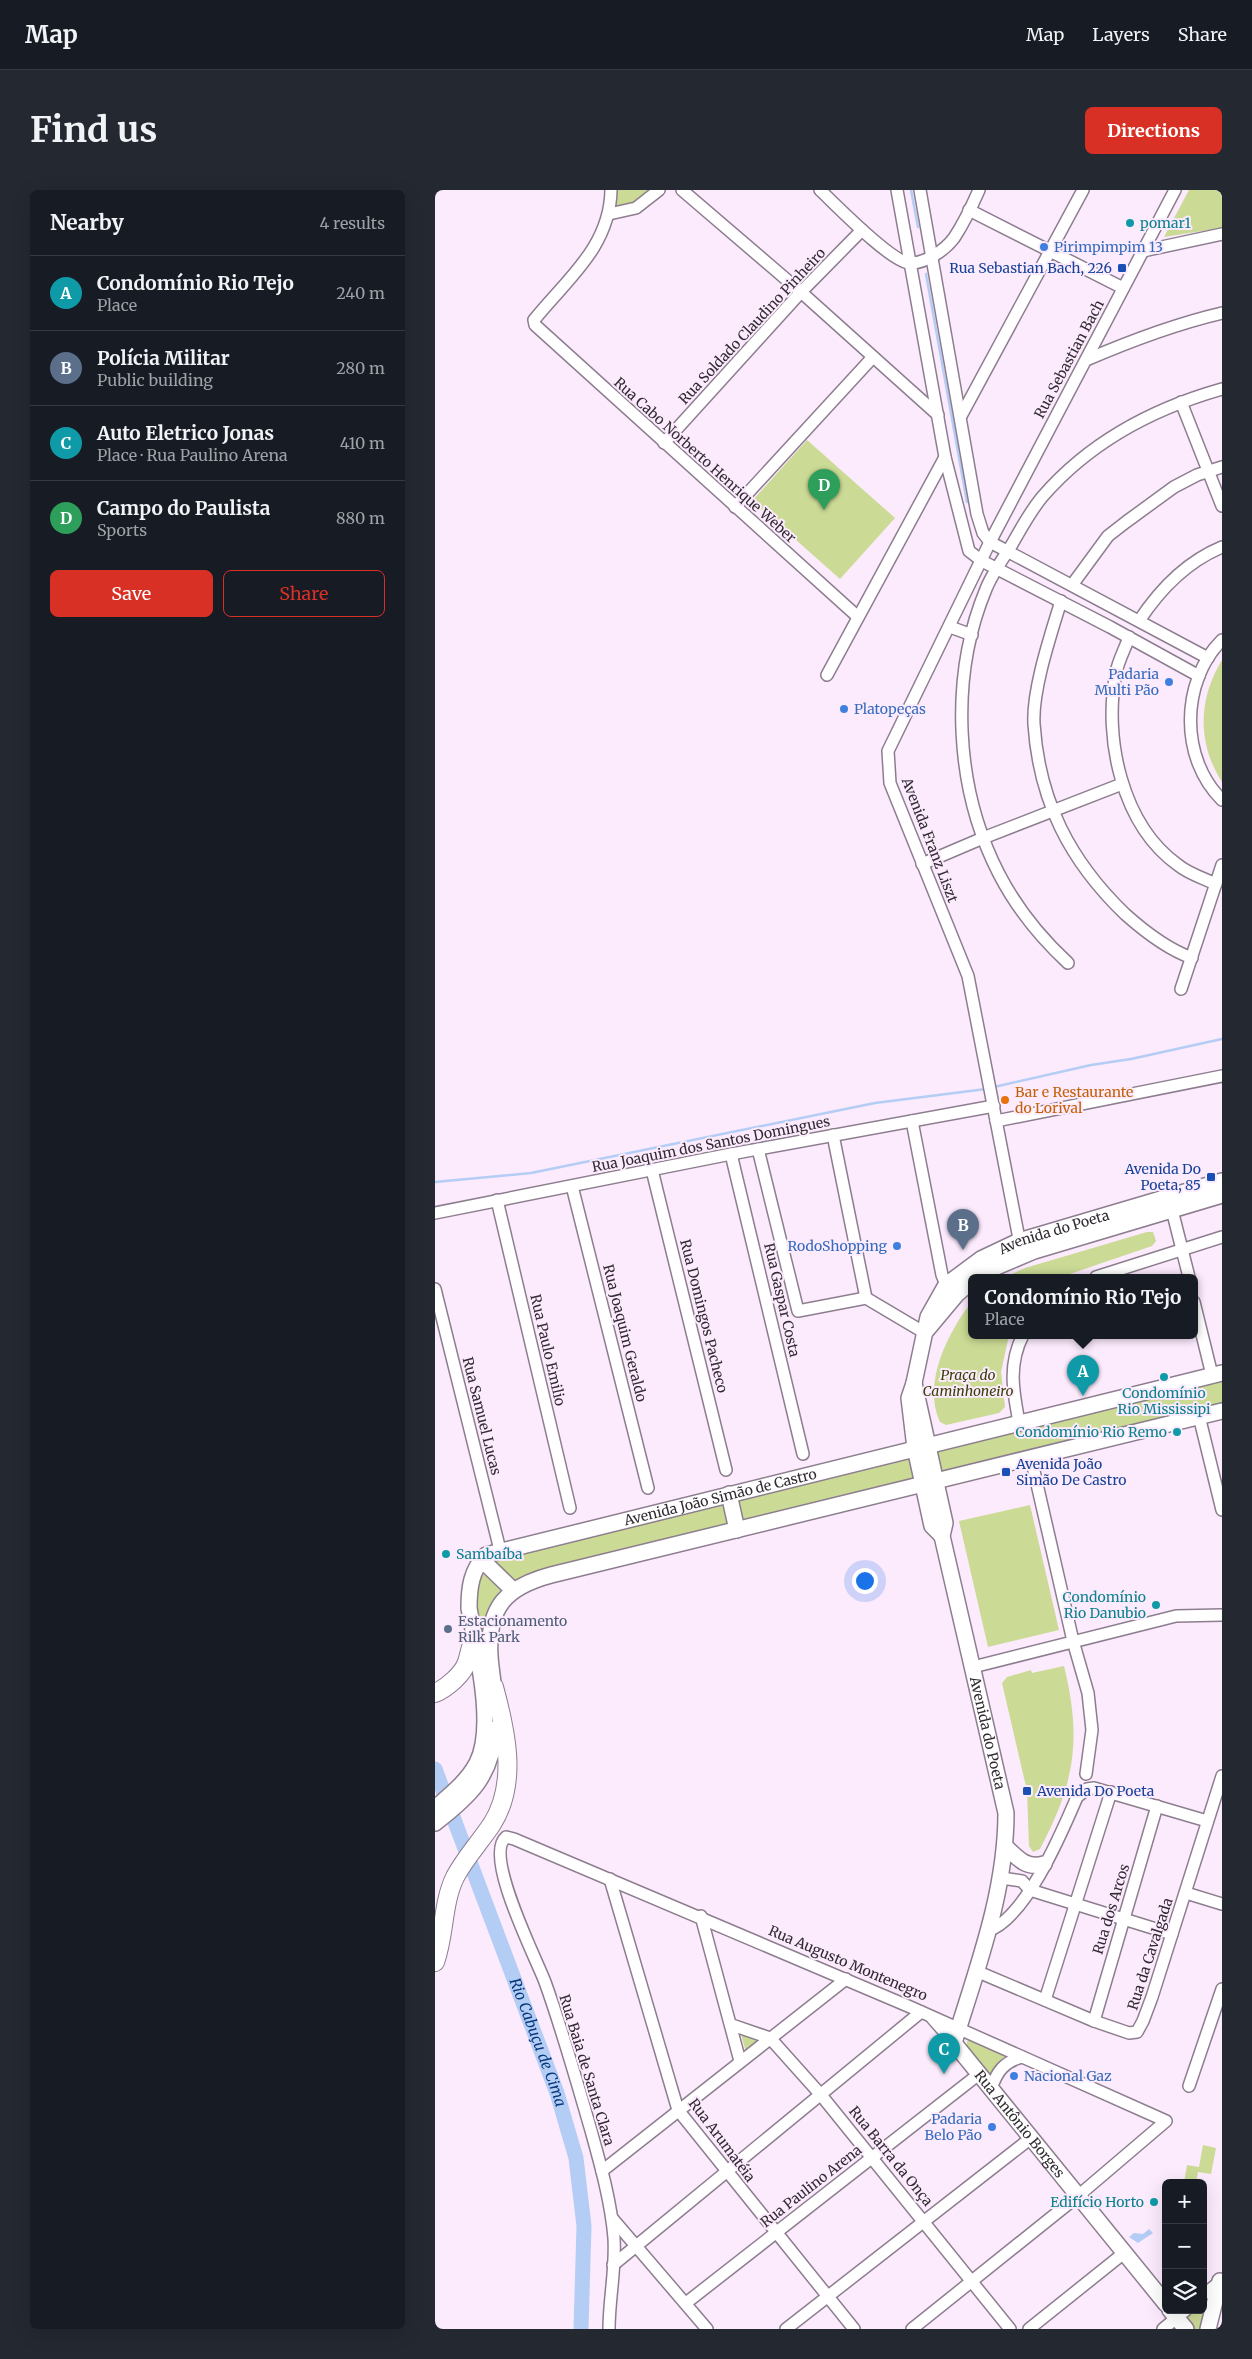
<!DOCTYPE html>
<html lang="en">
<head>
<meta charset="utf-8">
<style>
	body { margin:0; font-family:Merriweather,serif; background:#242831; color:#f1f3f6 }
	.controls { position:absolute; right:15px; bottom:15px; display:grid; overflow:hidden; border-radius:8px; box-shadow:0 5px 20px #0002 }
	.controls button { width:45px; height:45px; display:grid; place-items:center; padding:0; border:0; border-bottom:1px solid #363941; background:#171b24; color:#f1f3f6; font:25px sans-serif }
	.you { position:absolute; left:429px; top:1390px; width:18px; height:18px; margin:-12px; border:4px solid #fff; border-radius:50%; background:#1a73e8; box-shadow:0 0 0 8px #1a73e833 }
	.badge { display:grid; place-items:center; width:32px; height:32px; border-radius:50%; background:#d93025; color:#fff; font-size:16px; font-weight:700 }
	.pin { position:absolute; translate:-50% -41px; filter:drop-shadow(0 1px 2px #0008) }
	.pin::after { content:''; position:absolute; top:26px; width:18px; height:15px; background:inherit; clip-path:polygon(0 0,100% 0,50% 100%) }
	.popup { position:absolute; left:533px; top:1084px; width:230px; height:65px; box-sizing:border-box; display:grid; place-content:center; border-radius:8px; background:#171b24; filter:drop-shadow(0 1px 4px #0005); font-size:16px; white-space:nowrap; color:#9ea1a6 }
	.popup b { font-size:19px; color:#f1f3f6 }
	.popup::after { content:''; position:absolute; left:50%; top:100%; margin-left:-10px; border:10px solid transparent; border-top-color:#171b24 }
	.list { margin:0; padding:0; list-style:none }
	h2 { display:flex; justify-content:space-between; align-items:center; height:65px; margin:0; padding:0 20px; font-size:21px }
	h2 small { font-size:16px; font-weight:400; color:#9ea1a6 }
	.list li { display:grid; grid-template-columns:32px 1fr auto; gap:15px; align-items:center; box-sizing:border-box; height:75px; padding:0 20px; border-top:1px solid #363941 }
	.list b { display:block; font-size:19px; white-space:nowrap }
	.list p { margin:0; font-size:16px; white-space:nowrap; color:#9ea1a6 }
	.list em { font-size:16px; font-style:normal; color:#9ea1a6 }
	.actions { display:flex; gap:10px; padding:15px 20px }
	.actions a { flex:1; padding:11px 0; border:1px solid #d93025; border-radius:8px; text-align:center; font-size:18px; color:#d93025 }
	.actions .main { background:#d93025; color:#fff }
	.icon { flex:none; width:28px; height:28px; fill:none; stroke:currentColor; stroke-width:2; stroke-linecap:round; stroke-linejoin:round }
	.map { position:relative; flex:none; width:787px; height:2139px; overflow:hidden; border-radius:8px }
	header { display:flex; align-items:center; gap:30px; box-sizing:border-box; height:70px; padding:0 25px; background:#171b24; border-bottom:1px solid #363941 }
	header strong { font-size:24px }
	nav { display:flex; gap:28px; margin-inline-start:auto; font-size:18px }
	.intro { display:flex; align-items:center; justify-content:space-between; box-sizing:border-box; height:120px; padding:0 30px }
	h1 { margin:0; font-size:35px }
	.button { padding:12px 22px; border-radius:8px; background:#d93025; color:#fff; font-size:18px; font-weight:700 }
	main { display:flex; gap:30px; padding:0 30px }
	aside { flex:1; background:#171b24; border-radius:8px; box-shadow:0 5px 20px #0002 }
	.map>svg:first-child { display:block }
</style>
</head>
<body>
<header>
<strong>Map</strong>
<nav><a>Map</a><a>Layers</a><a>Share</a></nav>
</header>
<div class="intro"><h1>Find us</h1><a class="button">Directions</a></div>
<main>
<aside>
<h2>Nearby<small>4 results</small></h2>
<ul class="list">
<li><span class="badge" style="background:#0f9aa8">A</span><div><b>Condomínio Rio Tejo</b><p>Place</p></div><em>240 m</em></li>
<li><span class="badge" style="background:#5c6f8a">B</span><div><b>Polícia Militar</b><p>Public building</p></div><em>280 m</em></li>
<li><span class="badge" style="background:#0f9aa8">C</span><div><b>Auto Eletrico Jonas</b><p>Place · Rua Paulino Arena</p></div><em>410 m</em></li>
<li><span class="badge" style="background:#2e9e5b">D</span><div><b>Campo do Paulista</b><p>Sports</p></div><em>880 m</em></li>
</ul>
<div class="actions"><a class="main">Save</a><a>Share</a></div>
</aside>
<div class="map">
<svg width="787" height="2139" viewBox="0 0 787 2139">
	<rect width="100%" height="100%" fill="#fceafd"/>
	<g fill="#cbdb95">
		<polygon points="177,0 224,0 217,7 175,24"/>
		<polygon points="754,0 787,0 787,38 729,47"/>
		<polygon points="372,250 460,328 405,389 317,311"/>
		<path d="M787,470V592C762,553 763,509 787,470Z"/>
		<polygon points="712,1042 718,1042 721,1051 717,1056 626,1087 570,1087 590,1078"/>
		<path d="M537,1111V1145H574L566,1182L570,1217L564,1223L511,1235L505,1232C487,1192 513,1143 537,1111Z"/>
		<path d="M787,1188V1215L90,1386C58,1405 50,1422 46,1458C40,1422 31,1392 65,1367Z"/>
		<polygon points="595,1315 624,1440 553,1457 524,1331"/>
		<path d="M629,1476C647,1550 640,1592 605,1659L598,1662L594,1656L592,1601L567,1493L572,1487L596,1480L597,1483Z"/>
		<polygon points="306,1844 328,1852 312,1866"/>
		<polygon points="536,1847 570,1866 555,1884 532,1857 532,1851"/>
		<polygon points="768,1955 781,1958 776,1984 763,1982 761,1993 749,1993 752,1975 764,1977"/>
		<polygon points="776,2108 770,2139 756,2139 749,2129 760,2120 768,2120 768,2113"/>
	</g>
	<polygon fill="#b4cdf4" points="714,2039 718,2043 703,2053 694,2047 699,2043 708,2044"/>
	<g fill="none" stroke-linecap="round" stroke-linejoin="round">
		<g stroke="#b4cdf4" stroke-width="2.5">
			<polyline points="476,0 483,37"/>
			<polyline points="491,84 532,312"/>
			<polyline points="559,897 656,875 696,869 787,849"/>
			<polyline points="0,992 96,983 440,913 551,899"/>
		</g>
		<path stroke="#b4cdf4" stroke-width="15" id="s1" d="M0,1579L122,1903L141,1968L149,2036L146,2139"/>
		<defs>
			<g id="minor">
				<path d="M176,0C175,57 132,89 99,130L100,135L423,427"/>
				<polyline points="247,0 366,102 503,225"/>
				<path d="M385,0C401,15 455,71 474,73C490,74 510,60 519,48C529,33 537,16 544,0"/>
				<polyline points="462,0 510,267 534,361 547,371 675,437 764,486"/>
				<polyline points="485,0 542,324 548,343 555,352 773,468"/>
				<polyline points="534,20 688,98"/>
				<polyline points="174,24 201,18 224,0"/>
				<polyline points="708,61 787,44"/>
				<path d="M651,170C695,151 740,134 787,123"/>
				<polyline points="746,212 787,316"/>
				<polyline points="526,226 648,0"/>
				<polyline points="229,253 366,102 427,40"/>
				<polyline points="300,317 438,167"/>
				<polyline points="637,395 673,346 691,332 739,297 762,285 787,277"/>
				<path d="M626,411C616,444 597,500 599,534C604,611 635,671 690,724C709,741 732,759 757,768"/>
				<path d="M704,431C725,399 751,372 787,357"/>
				<polyline points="515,437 537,445"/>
				<path d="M694,447C690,459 683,471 681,483C668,548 687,635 743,675C754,684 768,688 781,694"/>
				<path d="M787,450C745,492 745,569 787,610"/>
				<polyline points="392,485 510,267"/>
				<polyline points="487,674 548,648 687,594"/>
				<path d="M633,773C606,748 581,717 564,684C520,599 514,488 551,399C557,384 567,370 576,356C586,339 595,321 608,306C655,252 720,218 787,199"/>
				<polyline points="746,799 787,675"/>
				<polyline points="477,931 507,1085 511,1095 517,1100"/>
				<polyline points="561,931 787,886"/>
				<polyline points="398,945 431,1108"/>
				<polyline points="323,959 363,1121 431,1108 490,1143"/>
				<polyline points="296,964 368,1264"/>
				<polyline points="217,980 291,1280"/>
				<polyline points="137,996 213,1298"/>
				<polyline points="62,1010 135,1318"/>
				<polyline points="737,1020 754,1087"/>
				<polyline points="0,1023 296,964 559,916"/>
				<polyline points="586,1059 533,786 455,593 453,561 555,352 740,0"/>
				<polyline points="661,1087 787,1047"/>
				<polyline points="0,1099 65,1360"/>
				<polyline points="759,1112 777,1185"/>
				<polyline points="764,1226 787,1320"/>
				<path d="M584,1232C578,1201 573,1174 588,1145"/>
				<polyline points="596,1268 638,1451 653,1503 657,1540 651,1584"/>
				<polyline points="538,1477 741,1426 787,1425"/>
				<polyline points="566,1688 587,1691 595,1700 737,1744"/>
				<polyline points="175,1689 243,1920 419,2139"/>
				<polyline points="751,1703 787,1714"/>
				<polyline points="266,1726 305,1871"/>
				<path d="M552,1741C590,1730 627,1642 642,1607L652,1599L659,1598L772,1631"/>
				<polyline points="541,1781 659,1831 694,1843 702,1842 708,1831 717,1807 787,1586"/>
				<polyline points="610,1810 676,1602"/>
				<polyline points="497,1828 519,1853"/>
				<polyline points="659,1831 722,1616"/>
				<polyline points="297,1835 335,1848 386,1905 575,2139"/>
				<polyline points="754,1896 787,1799"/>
				<path d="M556,1899C562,1881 569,1872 587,1867"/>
				<polyline points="167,1981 411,1789"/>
				<polyline points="177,2028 272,2139"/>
				<polyline points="178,2075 486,1822"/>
				<polyline points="768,2105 786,2091"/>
				<polyline points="251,2113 544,1884"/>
				<path d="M174,2139C174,2109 181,2078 179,2048C176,2011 165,1973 155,1937C141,1889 127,1839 110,1792C101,1768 48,1665 71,1647L79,1649L473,1816L731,1931L643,2006L477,2139"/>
				<polyline points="351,2139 596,1948"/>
				<polyline points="594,2139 689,2063"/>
				<polyline points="728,2139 751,2120"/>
			</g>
			<g id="major">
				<polyline points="542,1087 552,1081 599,1061 787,1005"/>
				<polyline points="491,1141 522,1104 537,1091"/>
				<path id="s2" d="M479,1193L510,1333L507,1346L571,1623C571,1702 542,1778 519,1853L731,2114"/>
				<polyline points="294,1304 302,1340"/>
				<path id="s3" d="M507,1346L497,1336L480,1258L474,1208L479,1193L493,1127L511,1095L546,1069L584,1051L787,991"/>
				<polyline points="47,1370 78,1400"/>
				<path d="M59,1509C59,1494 56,1481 55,1466C52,1417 71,1397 116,1385L787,1221"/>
				<path id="s4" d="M0,1618C15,1605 32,1592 42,1573C61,1536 41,1459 34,1418C34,1398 36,1380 51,1365L787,1183"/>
				<path d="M0,1633C35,1606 57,1586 60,1539"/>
				<path d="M571,1657C583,1669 592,1679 609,1674"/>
				<polyline points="735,2120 751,2139"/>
				<polyline points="773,2139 785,2091"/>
			</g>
			<g id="highway">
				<path d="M0,1503C12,1498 28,1484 32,1472C35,1463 35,1456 40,1448"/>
				<path d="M0,1772C10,1745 7,1714 20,1687C30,1668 45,1652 57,1634C83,1593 71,1541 59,1497"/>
			</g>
		</defs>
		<use href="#minor" stroke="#8d7e8f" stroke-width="14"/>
		<use href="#major" stroke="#8d7e8f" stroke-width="18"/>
		<use href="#highway" stroke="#8d7e8f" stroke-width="20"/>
		<use href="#minor" stroke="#fff" stroke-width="11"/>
		<use href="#major" stroke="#fff" stroke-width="15"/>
		<use href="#highway" stroke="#fff" stroke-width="18"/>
	</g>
	<g fill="#0f9aa8" stroke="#fceafd" stroke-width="2">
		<circle cx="695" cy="33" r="5"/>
		<circle cx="729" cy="1187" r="5"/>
		<circle cx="742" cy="1242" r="5"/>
		<circle cx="11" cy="1364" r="5"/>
		<circle cx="721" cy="1415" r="5"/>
		<circle cx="719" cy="2012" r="5"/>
	</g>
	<g fill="#3f7fe0" stroke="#fceafd" stroke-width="2">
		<circle cx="609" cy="57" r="5"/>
		<circle cx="734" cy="492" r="5"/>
		<circle cx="409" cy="519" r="5"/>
		<circle cx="462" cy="1056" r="5"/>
		<circle cx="579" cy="1886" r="5"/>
		<circle cx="557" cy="1937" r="5"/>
	</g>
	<g fill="#1a4fb4" stroke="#fceafd" stroke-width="2">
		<rect x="682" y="73" width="10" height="10" rx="2.5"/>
		<rect x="771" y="982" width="10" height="10" rx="2.5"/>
		<rect x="566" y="1277" width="10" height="10" rx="2.5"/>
		<rect x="587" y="1596" width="10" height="10" rx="2.5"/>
	</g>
	<circle fill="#e8710a" stroke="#fceafd" stroke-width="2" cx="570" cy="910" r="5"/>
	<circle fill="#5c6f8a" stroke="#fceafd" stroke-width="2" cx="13" cy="1439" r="5"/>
	<g text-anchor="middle" stroke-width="4" stroke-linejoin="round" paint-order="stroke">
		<g font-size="14" fill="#0d838f" stroke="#fceafd" text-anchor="end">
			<text x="705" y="38" text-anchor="start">pomar1</text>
			<text x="729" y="1208" text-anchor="middle">Condomínio<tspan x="729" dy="16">Rio Mississipi</tspan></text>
			<text x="732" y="1247">Condomínio Rio Remo</text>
			<text x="21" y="1369" text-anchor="start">Sambaíba</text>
			<text x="711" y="1412">Condomínio<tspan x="711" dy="16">Rio Danubio</tspan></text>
			<text x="709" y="2017">Edifício Horto</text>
		</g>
		<g font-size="14" fill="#366cbe" stroke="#fceafd" text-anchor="start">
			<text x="619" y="62">Pirimpimpim 13</text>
			<text x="724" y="489" text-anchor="end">Padaria<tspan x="724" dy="16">Multi Pão</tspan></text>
			<text x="419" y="524">Platopeças</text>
			<text x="452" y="1061" text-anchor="end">RodoShopping</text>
			<text x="589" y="1891">Nacional Gaz</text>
			<text x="547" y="1934" text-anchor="end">Padaria<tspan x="547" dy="16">Belo Pão</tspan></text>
		</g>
		<g font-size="14" fill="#164399" stroke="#fceafd" text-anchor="end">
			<text x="677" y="83">Rua Sebastian Bach, 226</text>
			<text x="766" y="984">Avenida Do<tspan x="766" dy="16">Poeta, 85</tspan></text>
			<text x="581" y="1279" text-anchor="start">Avenida João<tspan x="581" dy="16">Simão De Castro</tspan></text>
			<text x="602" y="1606" text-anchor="start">Avenida Do Poeta</text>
		</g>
		<g font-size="14" fill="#312b32" stroke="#fceafd">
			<text transform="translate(317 136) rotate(-47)" y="5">Rua Soldado Claudino Pinheiro</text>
			<text transform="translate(634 169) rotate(-62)" y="5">Rua Sebastian Bach</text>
			<text transform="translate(270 270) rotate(42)" y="5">Rua Cabo Norberto Henrique Weber</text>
			<text transform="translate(495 650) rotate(69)" y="5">Avenida Franz Liszt</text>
			<text transform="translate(276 954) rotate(-11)" y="5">Rua Joaquim dos Santos Domingues</text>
			<text dy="5" stroke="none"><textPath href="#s3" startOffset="386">Avenida do Poeta</textPath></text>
			<text transform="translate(347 1110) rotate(77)" y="5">Rua Gaspar Costa</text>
			<text transform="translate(269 1126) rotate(76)" y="5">Rua Domingos Pacheco</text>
			<text transform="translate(190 1143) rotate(76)" y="5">Rua Joaquim Geraldo</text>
			<text transform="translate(113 1160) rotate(77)" y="5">Rua Paulo Emilio</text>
			<text transform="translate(47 1226) rotate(76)" y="5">Rua Samuel Lucas</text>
			<text dy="5" stroke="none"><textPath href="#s4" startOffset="518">Avenida João Simão de Castro</textPath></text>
			<text dy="5" stroke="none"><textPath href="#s2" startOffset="359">Avenida do Poeta</textPath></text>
			<text transform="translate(676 1719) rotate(-73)" y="5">Rua dos Arcos</text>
			<text transform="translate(715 1764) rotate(-72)" y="5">Rua da Cavalgada</text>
			<text transform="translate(413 1773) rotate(23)" y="5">Rua Augusto Montenegro</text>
			<text transform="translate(152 1880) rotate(73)" y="5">Rua Baia de Santa Clara</text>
			<text dy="5" stroke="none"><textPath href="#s2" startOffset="782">Rua Antônio Borges</textPath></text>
			<text transform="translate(287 1950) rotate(53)" y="5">Rua Arumatéia</text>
			<text transform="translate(456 1966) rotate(51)" y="5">Rua Barra da Onça</text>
			<text transform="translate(376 1996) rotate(-38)" y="5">Rua Paulino Arena</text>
		</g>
		<g font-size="14" fill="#c56008" stroke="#fceafd" text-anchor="start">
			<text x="580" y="907">Bar e Restaurante<tspan x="580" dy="16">do Lorival</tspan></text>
		</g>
		<g font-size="14" font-style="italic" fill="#363f04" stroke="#fceafd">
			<text x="533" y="1190">Praça do<tspan x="533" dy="16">Caminhoneiro</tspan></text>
		</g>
		<g font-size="14" fill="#4e5e75" stroke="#fceafd" text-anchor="start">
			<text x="23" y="1436">Estacionamento<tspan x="23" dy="16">Rilk Park</tspan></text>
		</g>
		<g font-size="15" font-style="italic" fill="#06387f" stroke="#fceafd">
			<text dy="5" stroke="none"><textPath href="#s1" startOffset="292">Rio Cabuçu de Cima</textPath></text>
		</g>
	</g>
</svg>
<div class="controls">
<button>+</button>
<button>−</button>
<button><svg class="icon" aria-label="layers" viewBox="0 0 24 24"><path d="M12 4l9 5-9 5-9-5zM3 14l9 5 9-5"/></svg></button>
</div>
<div class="you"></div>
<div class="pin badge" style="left:648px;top:1206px;background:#0f9aa8">A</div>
<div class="popup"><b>Condomínio Rio Tejo</b>Place</div>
<div class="pin badge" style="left:528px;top:1060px;background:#5c6f8a">B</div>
<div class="pin badge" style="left:509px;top:1884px;background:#0f9aa8">C</div>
<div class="pin badge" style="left:389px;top:320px;background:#2e9e5b">D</div>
</div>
</main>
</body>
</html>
